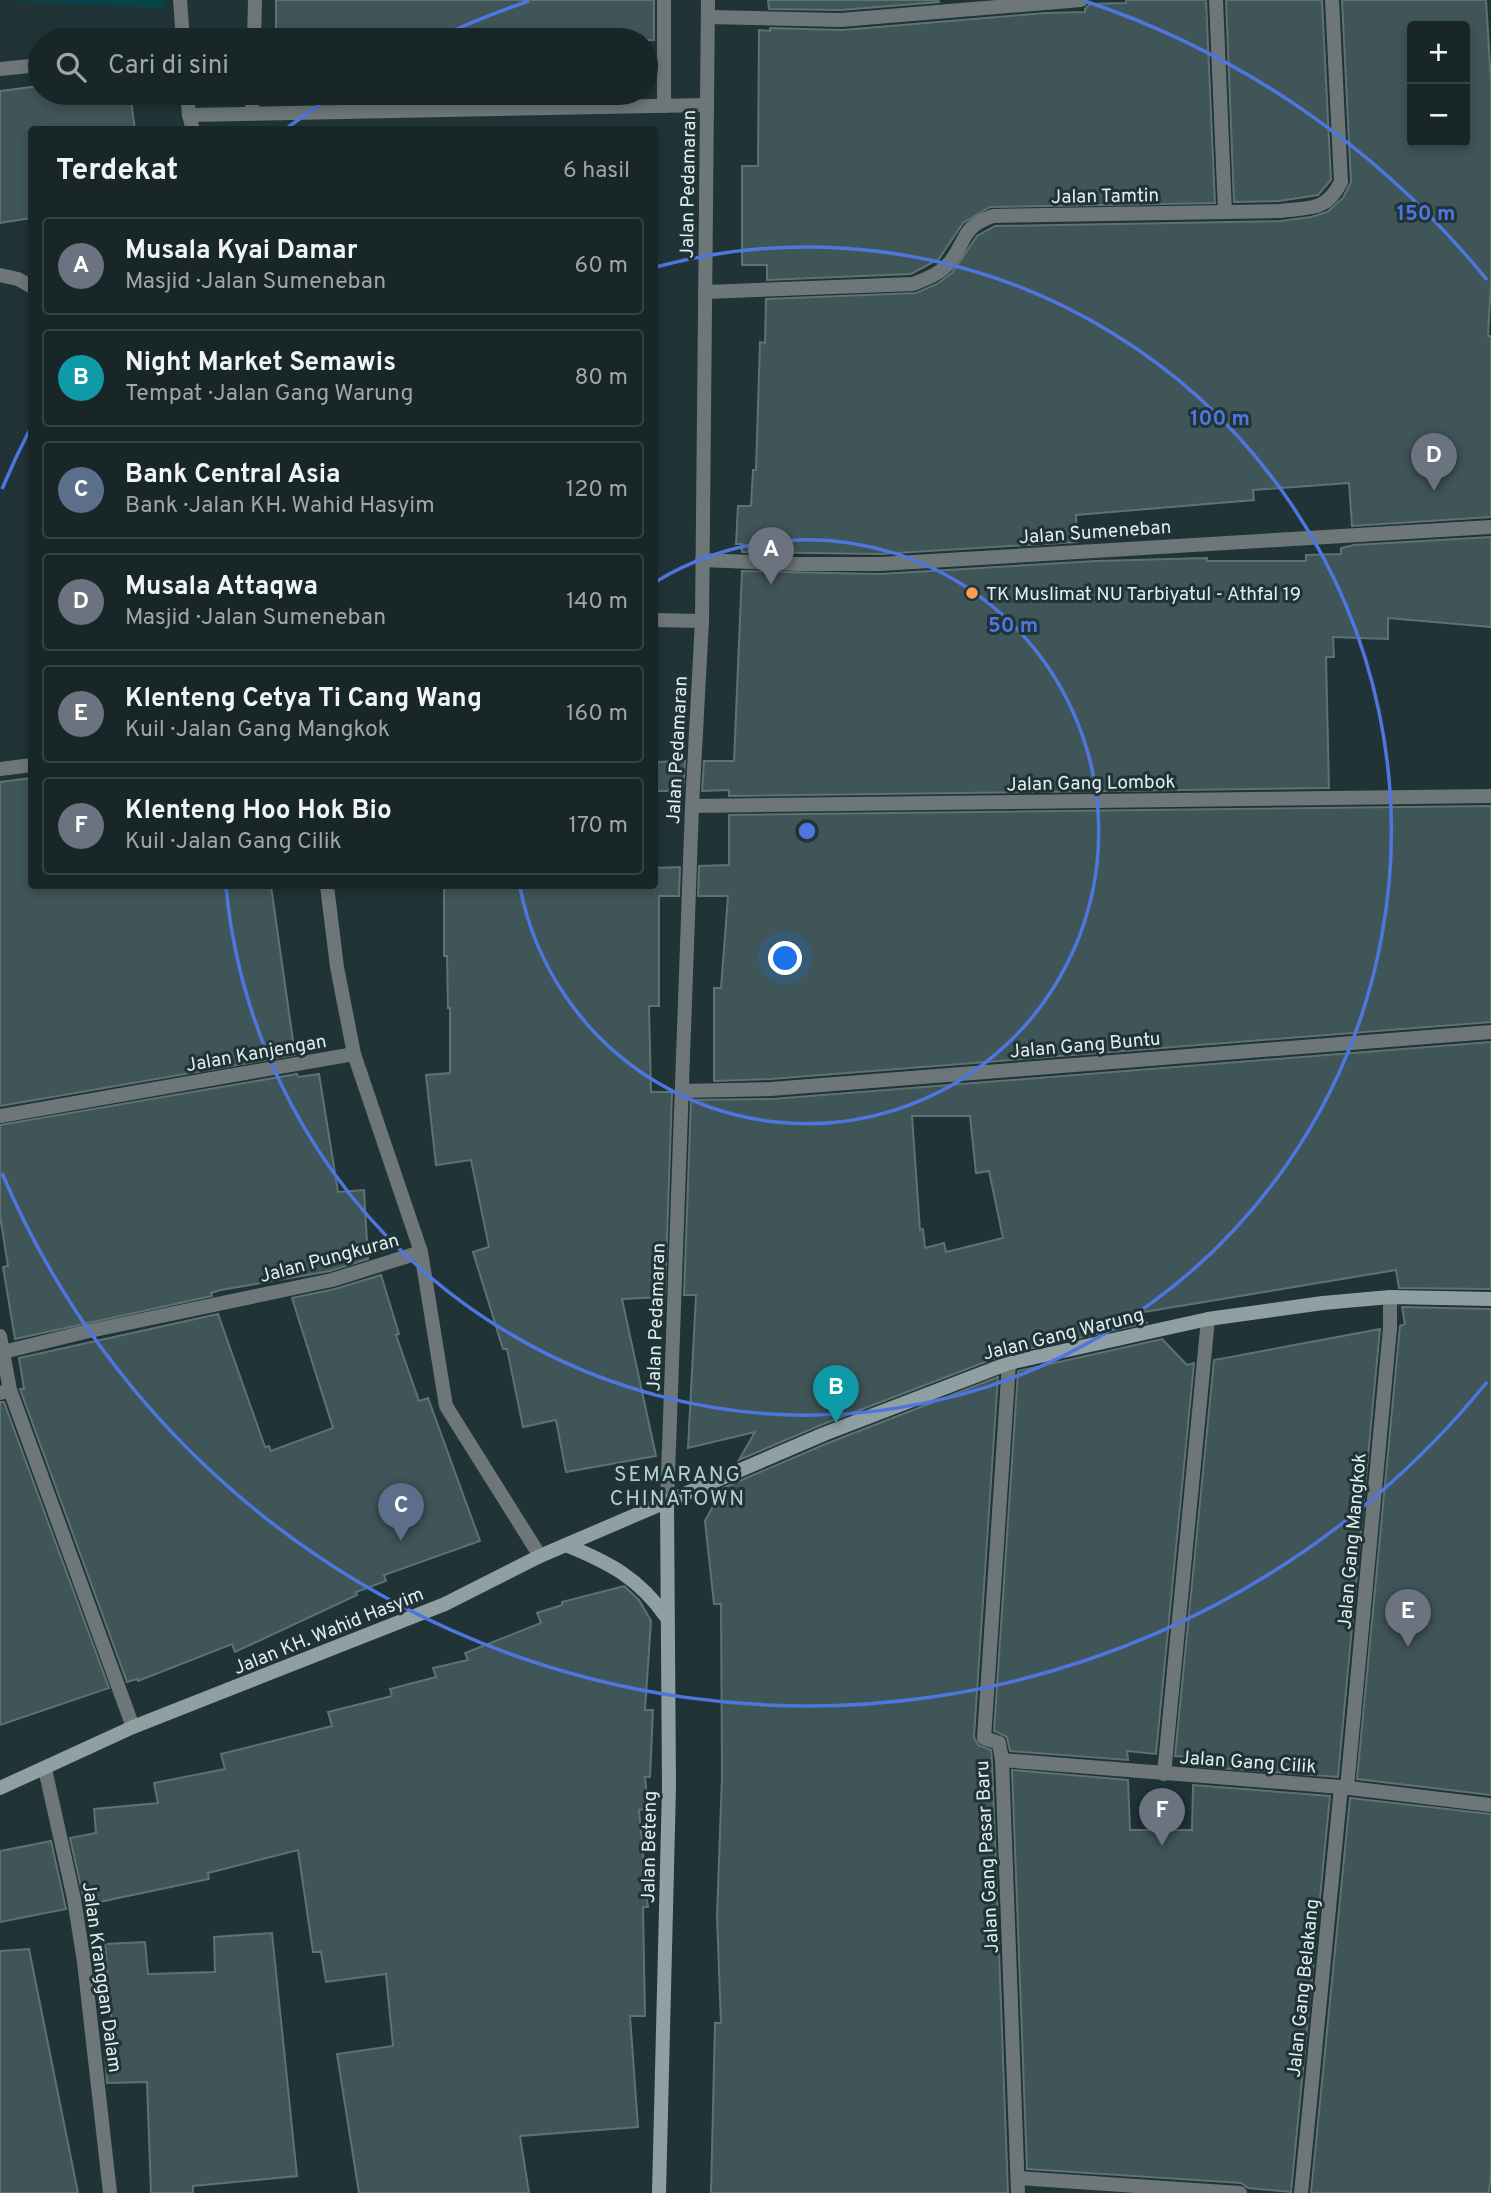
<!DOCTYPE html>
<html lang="id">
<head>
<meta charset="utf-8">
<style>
	body { margin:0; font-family:Overpass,sans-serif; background:#253234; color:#f1f3f6 }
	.controls { position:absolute; right:21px; top:21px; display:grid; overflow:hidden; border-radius:7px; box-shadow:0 4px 10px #0003 }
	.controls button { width:63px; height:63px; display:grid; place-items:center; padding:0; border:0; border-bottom:2px solid #364345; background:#182628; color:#f1f3f6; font:35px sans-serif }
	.you { position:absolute; left:786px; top:959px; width:24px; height:24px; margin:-18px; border:5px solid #fff; border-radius:50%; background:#1a73e8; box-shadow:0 0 0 10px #1a73e833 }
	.badge { display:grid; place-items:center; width:46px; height:46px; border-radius:50%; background:#fc9d52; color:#fff; font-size:23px; font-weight:700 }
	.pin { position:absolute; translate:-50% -58px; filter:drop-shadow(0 2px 4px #0008) }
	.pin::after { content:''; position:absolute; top:37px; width:24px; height:21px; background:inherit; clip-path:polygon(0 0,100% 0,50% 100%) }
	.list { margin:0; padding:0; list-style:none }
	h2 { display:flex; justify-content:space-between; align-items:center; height:91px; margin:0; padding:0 28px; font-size:30px }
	h2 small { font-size:23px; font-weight:400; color:#9fa5a8 }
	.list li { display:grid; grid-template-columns:46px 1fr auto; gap:21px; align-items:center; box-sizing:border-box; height:98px; margin:0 14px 14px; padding:0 14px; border:2px solid #364345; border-radius:7px }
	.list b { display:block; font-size:26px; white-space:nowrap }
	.list p { margin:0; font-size:23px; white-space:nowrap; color:#9fa5a8 }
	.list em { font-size:23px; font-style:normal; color:#9fa5a8 }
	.icon { flex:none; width:38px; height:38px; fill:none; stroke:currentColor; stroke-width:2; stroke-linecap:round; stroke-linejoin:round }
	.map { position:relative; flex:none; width:1491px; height:2193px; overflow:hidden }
	.search { position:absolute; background:#182628; box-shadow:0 4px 10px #0003; left:28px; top:28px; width:630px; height:77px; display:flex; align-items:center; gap:18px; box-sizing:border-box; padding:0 24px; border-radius:38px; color:#9fa5a8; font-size:26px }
	.panel { position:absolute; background:#182628; box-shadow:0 4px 10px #0003; left:28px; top:126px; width:630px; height:763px; border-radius:7px }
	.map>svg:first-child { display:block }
</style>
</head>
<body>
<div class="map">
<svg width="1491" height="2193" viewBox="0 0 1491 2193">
	<rect width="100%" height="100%" fill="#203336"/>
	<polygon fill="#05444b" points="0,0 165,0 165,8"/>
	<g fill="#405558" stroke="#5d7275" stroke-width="2" fill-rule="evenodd">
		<rect x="276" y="0" width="378" height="40"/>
		<polygon points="768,0 938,0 939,2 841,10 769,9"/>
		<polygon points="1126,0 1206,0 1215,203 990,207 963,223 939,259 911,274 767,280 767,265 742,265 742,166 758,166 759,30 770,31 770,28 842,30 1045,13 1085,12 1085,9 1090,4 1126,3"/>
		<polygon points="1226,0 1322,0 1331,180 1318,195 1279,201 1234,202"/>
		<path d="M1342,0H1486L1491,82V283L1488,336H1491V517L1352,526L1349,483L1253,490L1254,500L1076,515L1077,542L880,554L742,552V544H736L738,506H751L753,470H756L760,342L765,343L766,299L916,293L937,284L952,273L977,236L995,226L1280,221L1311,217L1327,212L1343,198L1351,182ZM1412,26H1465V142H1412Z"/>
		<polygon points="40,86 40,93 130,93 135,130 32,130 32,218 0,223 0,91"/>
		<polygon points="1491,537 1491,627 1388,618 1388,639 1333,637 1334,657 1326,657 1329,788 729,796 729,790 702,791 704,761 734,761 742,571 880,574 1096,561 1207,558 1207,561 1306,561 1306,555 1341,554 1341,548 1354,545"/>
		<polygon points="685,761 683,791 654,791 654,762"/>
		<polygon points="32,778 32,886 271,886 295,1055 0,1106 0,782"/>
		<polygon points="1491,806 1491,1022 771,1079 714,1081 714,988 721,988 728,896 698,896 699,866 729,865 729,815"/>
		<polygon points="680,867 679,896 659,896 659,1006 649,1006 651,1092 672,1092 665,1297 622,1299 656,1456 566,1472 556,1420 523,1427 507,1349 503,1349 473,1252 489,1247 471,1160 436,1165 426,1075 450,1073 450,1008 448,1008 447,956 444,956 444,886 654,886 654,868"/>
		<path d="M1491,1042V1289L1399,1288L1396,1270L1138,1313L1147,1323L1006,1354L821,1425L739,1460L755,1432L688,1448L696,1295H684L691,1100L772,1099ZM912,1116H970L976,1173L989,1171L1003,1238L946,1252L944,1243L925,1248L923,1229L920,1230Z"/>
		<polygon points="297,1074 298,1077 319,1074 338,1192 364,1190 368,1259 330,1271 221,1290 211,1293 212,1296 15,1339 3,1267 8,1266 0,1216 0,1125"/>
		<polygon points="381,1275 399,1334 396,1335 419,1401 428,1398 480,1541 384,1575 386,1581 356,1592 357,1595 235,1652 232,1644 138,1681 137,1679 127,1682 20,1389 24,1389 19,1358 218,1314 265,1447 269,1446 271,1451 333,1428 292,1298 335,1289"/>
		<polygon points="1402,1307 1491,1309 1491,1795 1357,1779 1400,1326 1405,1324"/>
		<polygon points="1380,1329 1338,1777 1194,1766 1194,1757 1175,1756 1214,1360"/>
		<polygon points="1162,1339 1187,1365 1194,1363 1156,1754 1127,1751 1128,1760 1010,1751 1007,1737 994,1731 1018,1371"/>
		<polygon points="998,1377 974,1737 978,1745 991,1750 992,1761 1008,2193 711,2193 715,2023 721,2023 717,1917 722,1776 721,1604 714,1604 705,1521 723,1488 828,1443"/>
		<polygon points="0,1402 4,1402 109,1688 0,1725"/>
		<polygon points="624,1586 639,1600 651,1621 645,1710 653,1710 650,1777 645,1777 648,1809 639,1810 648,1907 643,1907 645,2016 630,2016 638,2127 520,2136 529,2193 359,2193 337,2054 393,2046 386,1974 326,1982 321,1952 313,1952 298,1850 208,1873 209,1879 85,1905 70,1838 96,1833 94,1809 158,1803 154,1783 225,1769 221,1754 332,1726 328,1712 392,1696 390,1689 436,1677 433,1668 468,1660 465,1653 541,1623 537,1613 562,1605 562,1602"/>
		<polygon points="1012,1770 1128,1780 1130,1830 1192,1830 1193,1785 1330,1796 1291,2192 1248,2188 1241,2183 1027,2169"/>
		<polygon points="1350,1798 1491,1814 1491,2173 1489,2193 1311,2193"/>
		<polygon points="51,1841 66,1909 0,1922 0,1851"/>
		<polygon points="272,1933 297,2176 193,2186 193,2193 151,2193 147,2082 107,2083 105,2049 114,2048 105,1944 145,1942 148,1974 215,1972 214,1937"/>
		<polygon points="29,1949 78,2193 0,2193 0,1951"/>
	</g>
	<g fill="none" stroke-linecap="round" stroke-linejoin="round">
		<g stroke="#6d7778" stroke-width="14">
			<polyline points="180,0 183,40"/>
			<polyline points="664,0 664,106"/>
			<polyline points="254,40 255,0"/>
			<polyline points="0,69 40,65"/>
			<polyline points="187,93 189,115 193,130"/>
			<polyline points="252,113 253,93"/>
			<polyline points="189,115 707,105"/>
			<polyline points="0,275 18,279 32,287"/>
			<polyline points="654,620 702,621"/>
			<polyline points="0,769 32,765"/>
			<polyline points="327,886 337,967 354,1054 421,1252 446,1406 540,1556"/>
			<polyline points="0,1116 354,1054"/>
			<polyline points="0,1336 10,1390 133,1727"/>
			<polyline points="667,1502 692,806 702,621 708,0"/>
		</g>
		<g stroke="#6d7778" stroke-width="14">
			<polyline points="1216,0 1225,212"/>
			<polyline points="708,17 841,20 1081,0"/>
			<path d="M705,292L913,284C926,279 940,274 950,262C968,239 960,228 993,216L1280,211C1310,207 1326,212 1341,182L1332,0"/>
			<polyline points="702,560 798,564 880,564 1491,527"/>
			<polyline points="692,806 1491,796"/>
			<polyline points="682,1091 771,1089 1491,1032"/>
			<polyline points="3,1352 85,1332 332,1280 421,1252"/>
			<polyline points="1009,1363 984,1738 999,1743 1002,1760 1018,2193"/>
			<polyline points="0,1393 10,1390"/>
			<polyline points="1002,1760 1341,1787 1491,1805"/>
			<polyline points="45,1769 74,1899 84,1962 110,2193"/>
			<polyline points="1164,1774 1208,1319"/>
			<polyline points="1347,1788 1390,1328 1390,1297"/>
			<polyline points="1018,2178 1240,2193"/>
			<polyline points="1301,2193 1341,1787"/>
		</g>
		<g stroke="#909fa1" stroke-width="14">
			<path d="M566,1545C610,1563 639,1578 667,1618"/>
			<polyline points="0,1788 133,1727 445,1604 540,1556 824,1434 1009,1363 1208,1319 1323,1303 1390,1297 1491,1299"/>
			<polyline points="659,2193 669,1787 667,1502"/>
		</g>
	</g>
	<g fill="none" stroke="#4e76de" stroke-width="3.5">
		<path d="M657 581A292 292 0 1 1 520 887"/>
		<path d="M656 267A584 584 0 1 1 226 887"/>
		<path d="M1487 1382A875 875 0 0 1 2 1173M2 489A875 875 0 0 1 31 427M287 128A875 875 0 0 1 337 93M437 38A875 875 0 0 1 529 1M1085 1A875 875 0 0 1 1487 280"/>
	</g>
	<circle fill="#fc9d52" stroke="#203336" stroke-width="2.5" cx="972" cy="593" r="7"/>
	<g text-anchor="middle" stroke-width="6" stroke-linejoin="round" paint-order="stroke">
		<g font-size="19" fill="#e2edef" stroke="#203336">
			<text transform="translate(687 184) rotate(-89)" y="7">Jalan Pedamaran</text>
			<text transform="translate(1105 195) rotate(-1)" y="7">Jalan Tamtin</text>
			<text transform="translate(1095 531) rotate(-4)" y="7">Jalan Sumeneban</text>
			<text transform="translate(676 750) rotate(-87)" y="7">Jalan Pedamaran</text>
			<text transform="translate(1091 782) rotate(-1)" y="7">Jalan Gang Lombok</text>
			<text transform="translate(1085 1044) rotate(-5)" y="7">Jalan Gang Buntu</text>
			<text transform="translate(256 1052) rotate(-10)" y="7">Jalan Kanjengan</text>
			<text transform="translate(329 1257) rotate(-15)" y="7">Jalan Pungkuran</text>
			<text transform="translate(655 1317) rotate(-88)" y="7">Jalan Pedamaran</text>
			<text transform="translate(1063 1333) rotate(-14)" y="7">Jalan Gang Warung</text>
			<text transform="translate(1351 1541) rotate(-85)" y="7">Jalan Gang Mangkok</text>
			<text transform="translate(328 1630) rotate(-22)" y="7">Jalan KH. Wahid Hasyim</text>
			<text transform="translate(1248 1761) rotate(4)" y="7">Jalan Gang Cilik</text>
			<text transform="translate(648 1847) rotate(-89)" y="7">Jalan Beteng</text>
			<text transform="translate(986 1857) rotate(-93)" y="7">Jalan Gang Pasar Baru</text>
			<text transform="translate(103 1977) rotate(82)" y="7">Jalan Kranggan Dalam</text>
			<text transform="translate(1302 1988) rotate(-84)" y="7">Jalan Gang Belakang</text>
		</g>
		<g font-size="19" fill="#e2edef" stroke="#203336" text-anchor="start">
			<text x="986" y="600">TK Muslimat NU Tarbiyatul - Athfal 19</text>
		</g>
		<g font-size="21" letter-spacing="2" fill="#b8cfd2" stroke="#203336">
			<text x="678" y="1481">SEMARANG<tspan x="678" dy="24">CHINATOWN</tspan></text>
		</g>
	</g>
	<circle cx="807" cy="831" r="10" fill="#4e76de" stroke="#203336" stroke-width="3.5"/>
	<g font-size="21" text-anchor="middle" font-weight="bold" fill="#4e76de" stroke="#203336" stroke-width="6" stroke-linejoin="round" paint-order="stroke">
		<text x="1426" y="220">150 m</text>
		<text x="1220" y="425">100 m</text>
		<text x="1013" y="632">50 m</text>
	</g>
</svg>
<div class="controls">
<button>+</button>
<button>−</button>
</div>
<div class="you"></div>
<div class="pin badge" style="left:771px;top:585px;background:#6b7280">A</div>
<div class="pin badge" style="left:836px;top:1423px;background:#0f9aa8">B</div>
<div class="pin badge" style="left:401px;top:1541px;background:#5c6f8a">C</div>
<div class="pin badge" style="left:1434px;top:491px;background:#6b7280">D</div>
<div class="pin badge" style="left:1408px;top:1647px;background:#6b7280">E</div>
<div class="pin badge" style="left:1162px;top:1846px;background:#6b7280">F</div>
<div class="search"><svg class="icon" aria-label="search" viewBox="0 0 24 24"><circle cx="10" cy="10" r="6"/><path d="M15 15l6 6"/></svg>Cari di sini</div>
<section class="panel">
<h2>Terdekat<small>6 hasil</small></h2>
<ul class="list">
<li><span class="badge" style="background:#6b7280">A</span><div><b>Musala Kyai Damar</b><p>Masjid · Jalan Sumeneban</p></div><em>60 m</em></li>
<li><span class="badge" style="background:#0f9aa8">B</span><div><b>Night Market Semawis</b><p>Tempat · Jalan Gang Warung</p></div><em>80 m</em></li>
<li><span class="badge" style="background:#5c6f8a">C</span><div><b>Bank Central Asia</b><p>Bank · Jalan KH. Wahid Hasyim</p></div><em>120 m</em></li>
<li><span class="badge" style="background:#6b7280">D</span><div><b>Musala Attaqwa</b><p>Masjid · Jalan Sumeneban</p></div><em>140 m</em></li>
<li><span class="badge" style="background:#6b7280">E</span><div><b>Klenteng Cetya Ti Cang Wang</b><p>Kuil · Jalan Gang Mangkok</p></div><em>160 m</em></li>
<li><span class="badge" style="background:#6b7280">F</span><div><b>Klenteng Hoo Hok Bio</b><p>Kuil · Jalan Gang Cilik</p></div><em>170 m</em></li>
</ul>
</section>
</div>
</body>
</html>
